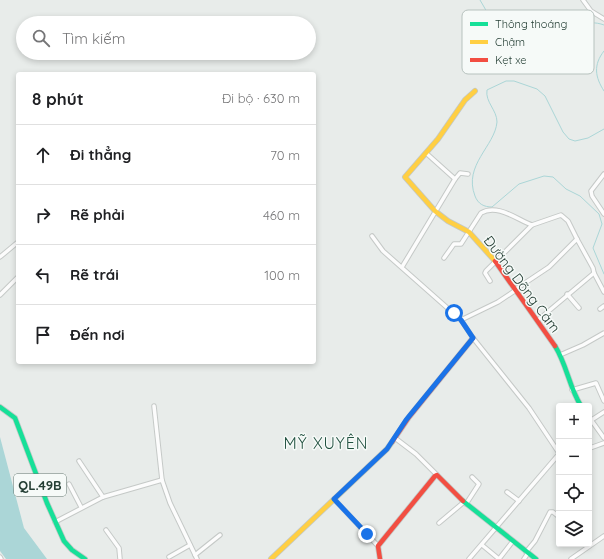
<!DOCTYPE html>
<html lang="vi">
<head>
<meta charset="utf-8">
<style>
	body { margin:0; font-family:Quicksand,sans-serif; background:#f2f2f2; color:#202124 }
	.controls { position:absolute; right:12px; bottom:12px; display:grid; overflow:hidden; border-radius:4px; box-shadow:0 2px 6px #0003 }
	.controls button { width:36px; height:36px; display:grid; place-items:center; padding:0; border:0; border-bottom:1px solid #e0e0e0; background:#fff; color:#202124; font:20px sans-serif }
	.stop { position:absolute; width:12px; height:12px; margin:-9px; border:3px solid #1a73e8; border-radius:50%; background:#fff }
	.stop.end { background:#1a73e8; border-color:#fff; box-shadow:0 1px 4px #0008 }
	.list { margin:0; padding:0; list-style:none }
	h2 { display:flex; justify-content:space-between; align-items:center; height:52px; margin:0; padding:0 16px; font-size:17px }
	h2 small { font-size:13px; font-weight:400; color:#757577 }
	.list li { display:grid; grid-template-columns:26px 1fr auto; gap:12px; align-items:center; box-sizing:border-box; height:60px; padding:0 16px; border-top:1px solid #e0e0e0 }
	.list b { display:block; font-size:15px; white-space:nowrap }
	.list em { font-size:13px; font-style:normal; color:#757577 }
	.icon { flex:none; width:22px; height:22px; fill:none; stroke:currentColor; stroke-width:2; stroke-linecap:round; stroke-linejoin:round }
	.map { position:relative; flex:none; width:604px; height:559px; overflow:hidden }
	.search { position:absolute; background:#fff; box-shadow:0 2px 6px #0003; left:16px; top:16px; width:300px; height:44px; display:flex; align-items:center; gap:10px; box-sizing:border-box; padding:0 14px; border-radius:22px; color:#757577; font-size:15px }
	.panel { position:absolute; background:#fff; box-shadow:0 2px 6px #0003; left:16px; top:72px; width:300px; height:292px; border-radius:4px }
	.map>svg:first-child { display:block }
</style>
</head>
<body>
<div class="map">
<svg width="604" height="559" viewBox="0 0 604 559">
	<rect width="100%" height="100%" fill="#e8ecea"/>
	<polygon fill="#abd6d7" points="0,437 24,528 47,559 6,559 0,551"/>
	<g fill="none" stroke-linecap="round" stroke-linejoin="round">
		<g stroke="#abd6d7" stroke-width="1">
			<path d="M480,0C485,8 489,17 495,24C508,37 537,41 554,35C571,29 586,18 604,25"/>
			<path d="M604,51C593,65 595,77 604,91"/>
			<path d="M604,129L588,138L575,141L569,139L563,132L545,96L537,89L514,81H506L489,89L487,90C485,102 497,110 497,122C495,146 463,165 475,196C478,204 484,207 492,207L519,184L544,176L553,177L566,189L580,196L599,214L602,224L593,248L604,274"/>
		</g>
		<defs>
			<g id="street">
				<polyline points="583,0 591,11 604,19"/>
				<polyline points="426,153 455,179"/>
				<polyline points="604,174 591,191 592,196 604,214"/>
				<polyline points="372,236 383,251 461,320 473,338 529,408 559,453"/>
				<polyline points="0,257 18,242"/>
				<path d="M444,258L454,244H461L481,213C497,203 518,220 532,225L561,215L568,221L577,239"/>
				<polyline points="402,267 455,179 460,173 468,174"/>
				<polyline points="594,273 604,292"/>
				<polyline points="490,281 485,273 486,271 532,225"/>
				<polyline points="516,289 549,267 577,239 593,268 594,273 538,320"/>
				<polyline points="567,294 579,308"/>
				<polyline points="0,295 18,277"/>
				<polyline points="600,309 604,306"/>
				<polyline points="461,320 498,302 516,290"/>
				<polyline points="560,355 583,345 604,333"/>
				<polyline points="572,390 596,383 604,401"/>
				<polyline points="154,406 162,480 170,503 197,559"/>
				<polyline points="589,417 604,438"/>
				<polyline points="590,421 604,412"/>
				<polyline points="395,438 416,454 437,475"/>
				<polyline points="590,448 604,443"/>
				<polyline points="79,461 103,497"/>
				<polyline points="69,484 81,507"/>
				<polyline points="507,492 519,501"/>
				<polyline points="334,499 378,546"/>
				<polyline points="466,504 479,484 472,477"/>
				<polyline points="55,522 103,497 162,480"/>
				<polyline points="439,523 464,502"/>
				<polyline points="106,530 119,548 120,559"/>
				<polyline points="482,545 499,559"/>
				<polyline points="526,552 535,541 550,512 553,512 559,517"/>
				<polyline points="195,555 220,535"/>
				<polyline points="0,557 1,559"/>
				<polyline points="169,557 190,545"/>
				<polyline points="469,559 559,454"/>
				<polyline points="499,559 513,541"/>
				<polyline points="524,559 528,553"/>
				<polyline points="571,559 604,536"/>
			</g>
			<g id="fast">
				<path d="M555,346C567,365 569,387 581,406"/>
				<polyline points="0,407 15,418 47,503 64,541 72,550 85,559"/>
				<polyline points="463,501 536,559"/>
			</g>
			<g id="slow">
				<polyline points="475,91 465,100 438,139 405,177 435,211 448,221 469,232 495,261"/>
				<polyline points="271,559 387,449 392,442"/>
			</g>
			<g id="jam">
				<polyline points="495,261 555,346"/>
				<polyline points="392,442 409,417 473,338"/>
				<polyline points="380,559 378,546 435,476 437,475 463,501"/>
			</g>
		</defs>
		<use href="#street" stroke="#c5c9c7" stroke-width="5.5"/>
		<use href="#fast" stroke="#c3c9c7" stroke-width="6"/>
		<use href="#slow" stroke="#c3c9c7" stroke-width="6"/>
		<use href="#jam" stroke="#c3c9c7" stroke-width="6"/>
		<use href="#street" stroke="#fcfcfc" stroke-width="3.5"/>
		<use href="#fast" stroke="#16e098" stroke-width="4.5"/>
		<use href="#slow" stroke="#ffcf43" stroke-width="4.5"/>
		<use href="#jam" stroke="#f24e42" stroke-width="4.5"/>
	</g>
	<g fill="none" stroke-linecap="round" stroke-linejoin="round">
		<polyline stroke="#1a73e8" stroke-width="5" points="367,534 334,499 387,449 406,420 473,338 461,320 454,313"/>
	</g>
	<g text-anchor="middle" stroke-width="3" stroke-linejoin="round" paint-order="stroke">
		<rect fill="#f6faf8" stroke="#647770" stroke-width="1" x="14" y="474" width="52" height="22" rx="3"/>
		<g font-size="13" font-weight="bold" fill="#253f35">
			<text x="40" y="490">QL.49B</text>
		</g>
		<g font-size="14" fill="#253f35" stroke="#f6faf8">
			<text transform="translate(522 284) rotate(53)" y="5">Đường Dõng Cảm</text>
		</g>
		<g font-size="16" letter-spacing="1" fill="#225140" stroke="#f6faf8">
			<text x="326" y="449">MỸ XUYÊN</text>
		</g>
	</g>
	<rect x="462" y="10" width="132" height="64" rx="6" fill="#f6faf8" stroke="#b7c2be" stroke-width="1"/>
	<rect x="470" y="22" width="18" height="4" fill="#16e098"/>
	<rect x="470" y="40" width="18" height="4" fill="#ffcf43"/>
	<rect x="470" y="58" width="18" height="4" fill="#f24e42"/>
	<g font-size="11" fill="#253f35">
		<text x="495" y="28">Thông thoáng</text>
		<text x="495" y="46">Chậm</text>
		<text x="495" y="64">Kẹt xe</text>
	</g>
</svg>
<div class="controls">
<button>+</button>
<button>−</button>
<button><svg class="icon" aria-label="locate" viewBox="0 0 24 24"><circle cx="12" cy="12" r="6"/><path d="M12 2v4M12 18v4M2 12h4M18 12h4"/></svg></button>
<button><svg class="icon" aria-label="layers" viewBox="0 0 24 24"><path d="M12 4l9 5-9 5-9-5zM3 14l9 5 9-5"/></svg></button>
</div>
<div class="stop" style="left:454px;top:313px"></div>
<div class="stop end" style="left:367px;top:534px"></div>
<div class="search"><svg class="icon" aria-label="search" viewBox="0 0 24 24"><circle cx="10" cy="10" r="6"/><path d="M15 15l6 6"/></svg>Tìm kiếm</div>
<section class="panel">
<h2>8 phút<small>Đi bộ · 630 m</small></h2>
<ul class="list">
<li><svg class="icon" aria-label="ahead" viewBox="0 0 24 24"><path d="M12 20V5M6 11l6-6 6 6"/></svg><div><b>Đi thẳng</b></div><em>70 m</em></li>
<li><svg class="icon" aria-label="right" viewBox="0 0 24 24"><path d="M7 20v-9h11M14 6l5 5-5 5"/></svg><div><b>Rẽ phải</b></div><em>460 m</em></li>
<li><svg class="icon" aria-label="left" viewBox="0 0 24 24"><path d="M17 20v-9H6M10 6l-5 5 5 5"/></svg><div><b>Rẽ trái</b></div><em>100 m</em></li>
<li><svg class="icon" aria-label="arrive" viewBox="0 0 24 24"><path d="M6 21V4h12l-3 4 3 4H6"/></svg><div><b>Đến nơi</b></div></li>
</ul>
</section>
</div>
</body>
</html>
